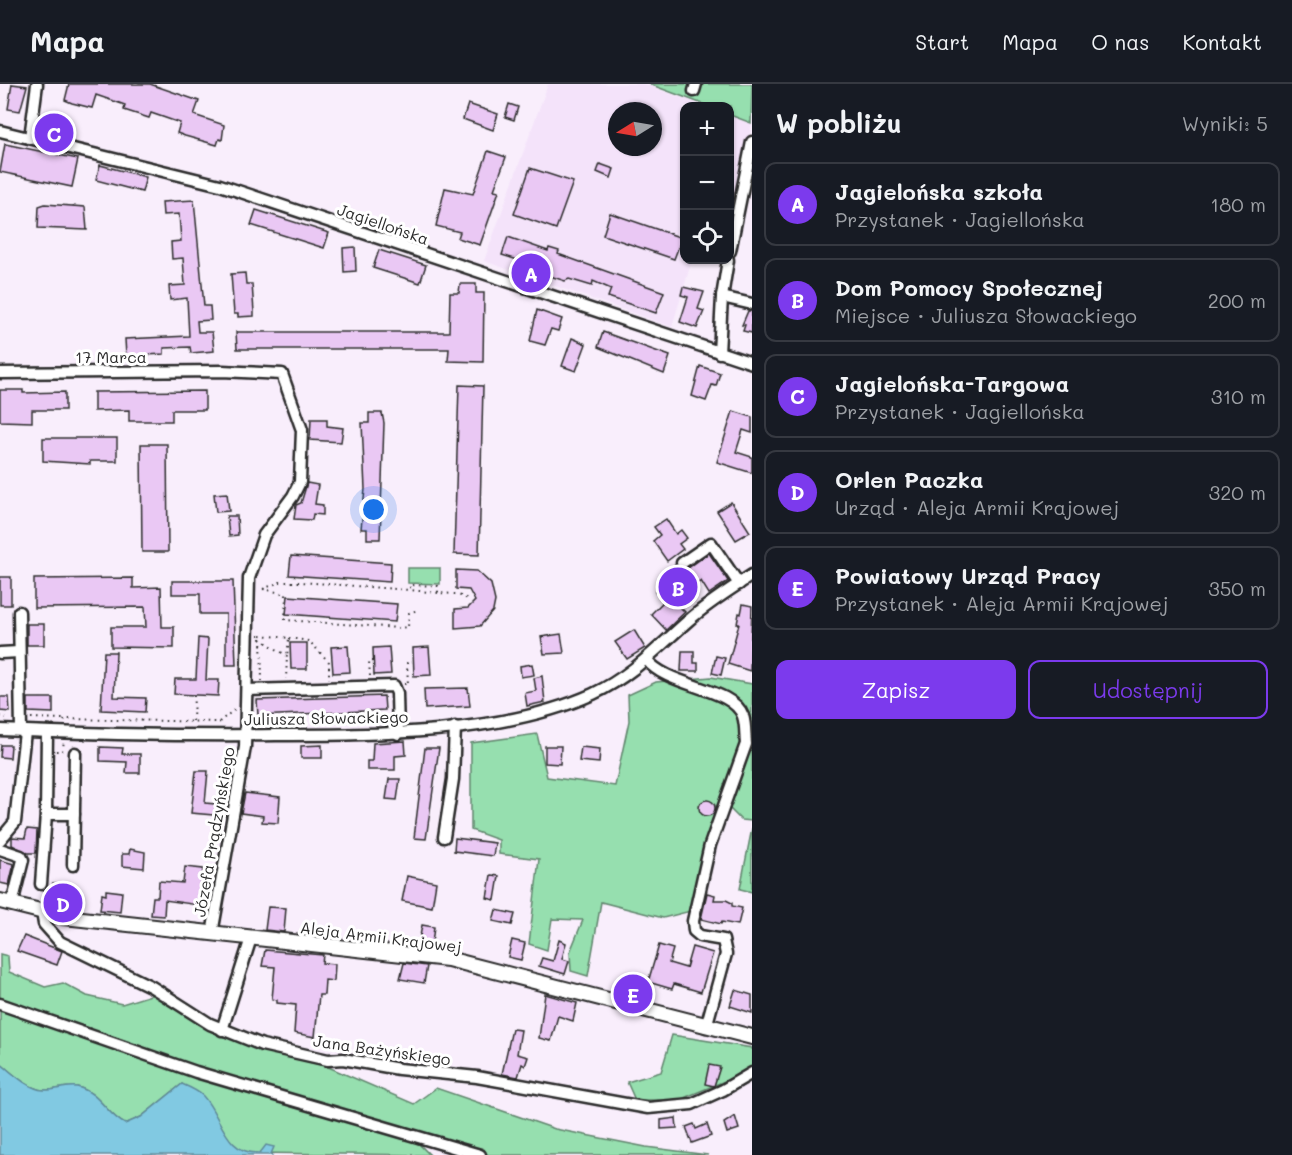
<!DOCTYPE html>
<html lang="pl">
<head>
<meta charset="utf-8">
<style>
	body { margin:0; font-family:Mali,sans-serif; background:#242831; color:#f1f3f6 }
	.controls { position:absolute; right:18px; top:18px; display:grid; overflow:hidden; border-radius:12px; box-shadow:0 2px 4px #0004 }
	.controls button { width:54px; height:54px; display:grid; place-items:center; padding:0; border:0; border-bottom:2px solid #363941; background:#171b24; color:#f1f3f6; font:30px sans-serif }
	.compass { position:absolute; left:608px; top:18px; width:54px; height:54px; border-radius:50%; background:#171b24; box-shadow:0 2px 4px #0004; rotate:259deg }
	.you { position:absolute; left:374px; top:426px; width:21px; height:21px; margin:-15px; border:4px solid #fff; border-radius:50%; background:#1a73e8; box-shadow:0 0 0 9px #1a73e833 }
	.badge { display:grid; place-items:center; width:39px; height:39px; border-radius:50%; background:#7c3aed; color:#fff; font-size:20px; font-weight:700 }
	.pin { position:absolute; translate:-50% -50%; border:3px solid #fff; box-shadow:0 2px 6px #0006 }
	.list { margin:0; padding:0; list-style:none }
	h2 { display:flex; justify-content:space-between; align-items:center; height:78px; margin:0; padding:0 24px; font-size:26px }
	h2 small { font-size:20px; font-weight:400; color:#9ea1a6 }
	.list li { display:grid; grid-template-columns:39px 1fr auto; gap:18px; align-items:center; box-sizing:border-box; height:84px; margin:0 12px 12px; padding:0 12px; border:2px solid #363941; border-radius:12px }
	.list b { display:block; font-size:22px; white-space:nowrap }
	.list p { margin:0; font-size:20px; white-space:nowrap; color:#9ea1a6 }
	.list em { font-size:20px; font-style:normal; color:#9ea1a6 }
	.actions { display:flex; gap:12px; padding:18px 24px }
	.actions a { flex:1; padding:14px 0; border:2px solid #7c3aed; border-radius:12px; text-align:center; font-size:21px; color:#7c3aed }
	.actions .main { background:#7c3aed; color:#fff }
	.icon { flex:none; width:33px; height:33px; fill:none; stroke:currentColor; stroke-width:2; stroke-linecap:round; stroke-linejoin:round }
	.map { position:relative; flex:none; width:752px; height:1071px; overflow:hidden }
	header { display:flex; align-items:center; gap:36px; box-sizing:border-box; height:84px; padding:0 30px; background:#171b24; border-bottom:2px solid #363941 }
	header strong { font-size:28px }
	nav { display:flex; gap:33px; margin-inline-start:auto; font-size:21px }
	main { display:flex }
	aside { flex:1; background:#171b24 }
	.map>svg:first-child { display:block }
</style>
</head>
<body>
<header>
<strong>Mapa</strong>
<nav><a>Start</a><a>Mapa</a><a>O nas</a><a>Kontakt</a></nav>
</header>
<main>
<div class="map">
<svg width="752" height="1071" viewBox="0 0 752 1071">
	<rect width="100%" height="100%" fill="#f9eefc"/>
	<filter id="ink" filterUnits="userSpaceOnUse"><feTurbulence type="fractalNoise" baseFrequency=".0167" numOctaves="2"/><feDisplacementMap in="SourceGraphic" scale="12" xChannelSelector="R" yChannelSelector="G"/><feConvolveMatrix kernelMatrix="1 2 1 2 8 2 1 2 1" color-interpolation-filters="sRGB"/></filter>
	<g filter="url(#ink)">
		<g fill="#f4e3fa" fill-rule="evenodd">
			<path d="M548,0H644L704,22H684V176H692L672,243L484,177ZM617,27H653V63H617Z"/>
			<polygon points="730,31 752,39 734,123 730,121"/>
		</g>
		<g fill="#96dfaf" stroke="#60856d" stroke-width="1.5">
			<polygon points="649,0 752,0 751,39 730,31 730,22 708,22"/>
			<polygon points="408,484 440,484 440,500 408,499"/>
			<polygon points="711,593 752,600 752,737 741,736 722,717 691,827 663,834 601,818 588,892 571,887 570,868 583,836 552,835 547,866 529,860 539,775 499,770 499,756 471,746 471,659 537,650 547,693 615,702 629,637 628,611 656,598"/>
			<polygon points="752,744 752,808 740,805"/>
			<polygon points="0,870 8,872 9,888 45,903 63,899 87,912 122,920 154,910 221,951 262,967 326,982 414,1020 436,1004 555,1045 646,1063 708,1071 468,1071 393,1041 328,1021 269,1007 0,918"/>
			<path d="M0,923L391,1048L419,1060L430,1071L249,1069L232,1061L211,1024L182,1000L141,1033L125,1040C107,1031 99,1008 77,1003C66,1001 54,1007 44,1006C28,1005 11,988 0,979Z"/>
			<polygon points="672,951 752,964 752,982 744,989 679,1016 635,1016 627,998 661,988"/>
		</g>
		<path fill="#81c9e2" stroke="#5f8a99" stroke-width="1.5" d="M0,979C11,988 28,1005 44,1006C54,1007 66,1001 77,1003C99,1008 107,1031 125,1040L141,1033L182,1000C189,1003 198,1007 203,1012C222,1033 225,1071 260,1069L266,1061L274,1063L271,1070L273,1071H0Z"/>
		<g fill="#eac8f4" stroke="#2b2b2b" stroke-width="1.5">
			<polygon points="12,0 27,2 20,27 8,25"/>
			<polygon points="69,0 150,0 199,17 194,31 224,41 222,56 219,55 217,61 185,52 177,49 180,39 151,29 149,34 124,26 125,21 96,11 92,24 72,19 65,16"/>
			<polygon points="468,20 498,30 493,46 463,35"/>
			<polygon points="509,20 518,23 514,36 505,33"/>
			<polygon points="5,60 78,75 72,103 0,88"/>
			<polygon points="488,67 506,73 494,106 499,107 480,161 458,154 460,148 436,142 445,104 473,110"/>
			<polygon points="600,80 614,85 611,94 597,88"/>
			<polygon points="100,81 146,93 142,108 96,96"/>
			<polygon points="530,84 573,98 556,145 514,130"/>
			<polygon points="194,116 204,222 210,222 211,236 197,237 198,248 212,248 214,267 191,269 190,263 164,264 164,270 126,272 125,255 189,252 187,214 170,216 169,202 185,201 183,174 172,175 171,158 181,157 179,130 163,131 162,118"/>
			<polygon points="45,120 85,123 87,146 38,144 39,122"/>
			<polygon points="256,126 329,149 324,164 251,141"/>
			<polygon points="610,129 682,154 674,175 603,151"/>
			<polygon points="508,153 548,167 549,164 559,167 558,170 664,208 656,229 608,213 611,205 593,197 592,202 569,195 565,197 526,184 527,181 524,178 502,171"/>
			<polygon points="355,163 356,187 344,188 343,164"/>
			<polygon points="379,166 426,181 420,199 373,184"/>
			<polygon points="245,189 246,200 252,200 254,228 254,232 238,233 238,230 234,230 231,190"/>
			<polygon points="460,200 476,200 476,209 484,209 483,278 448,277 449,265 237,265 236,248 449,248 450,209 459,209"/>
			<polygon points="683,203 704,208 698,225 704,227 697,244 680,238 688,213 681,211"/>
			<polygon points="537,226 562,235 558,247 551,245 545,261 530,257"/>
			<polygon points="748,227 752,227 752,249 743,247 745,241 742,241"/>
			<polygon points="603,248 670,272 664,290 598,263"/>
			<polygon points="572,254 586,260 576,287 562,282"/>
			<polygon points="700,282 720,289 716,302 712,301 706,317 692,312"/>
			<polygon points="459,301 483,302 479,471 454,470"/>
			<polygon points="0,306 23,306 23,309 65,308 65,326 32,326 32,338 0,337"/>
			<polygon points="205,307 205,326 172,326 172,337 129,337 129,326 94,327 94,308"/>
			<polygon points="733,327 752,333 752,349 743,346 736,368 752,373 752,389 717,378"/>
			<polygon points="369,329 382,329 384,339 380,455 367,455 367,445 361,445 365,405 362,339 369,339"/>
			<polygon points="311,335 327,335 327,342 343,344 341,358 310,356"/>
			<polygon points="43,354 117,354 117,377 90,377 90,380 43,377"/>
			<polygon points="141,360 167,360 168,468 142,468"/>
			<polygon points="307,399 318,401 315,420 323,421 323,431 313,430 312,436 294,435 296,421 301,419"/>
			<polygon points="227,409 229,427 216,428 214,410"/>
			<polygon points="731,418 750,448 736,456 717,427"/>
			<polygon points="227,432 237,432 238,451 229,452"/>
			<polygon points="666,435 676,450 681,446 687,454 679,460 683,465 667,477 653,457 660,451 654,443"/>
			<polygon points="709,469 728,497 709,510 701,497 674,517 685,528 666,546 651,530 663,518 655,508 673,495 667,487 674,481 680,490"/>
			<polygon points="291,472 391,479 390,498 289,491"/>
			<polygon points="456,486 477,487 491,500 495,517 493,527 480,542 455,544 455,525 468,524 475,517 469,506 456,505"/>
			<rect x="0" y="493" width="11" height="28"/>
			<polygon points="133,494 133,504 161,503 162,543 174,543 174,564 111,563 111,543 146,543 145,523 34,524 34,495"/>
			<polygon points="172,497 233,497 236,581 226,581 226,530 200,530 200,510 172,510"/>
			<polygon points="288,512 397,520 395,538 286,530"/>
			<polygon points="743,520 752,522 750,587 728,580 739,540 737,540 739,529 741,530"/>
			<rect x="27" y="540" width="17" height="21"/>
			<polygon points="634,546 645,564 627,575 615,558"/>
			<polygon points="561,550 564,569 544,570 541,553"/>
			<polygon points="198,554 208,555 206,596 219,596 218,612 174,610 175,595 196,595"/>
			<polygon points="290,559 307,559 307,585 291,585"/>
			<polygon points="348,562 350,588 333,589 331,563"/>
			<polygon points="389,563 391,590 374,591 373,564"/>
			<polygon points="429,563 431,591 414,592 413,564"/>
			<polygon points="682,567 694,567 694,579 698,579 698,587 681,587"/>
			<polygon points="104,568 116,568 114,613 146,614 145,628 101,626"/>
			<polygon points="716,572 725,574 721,591 712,589"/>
			<polygon points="532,580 534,591 521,593 520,582"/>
			<polygon points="542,592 545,618 527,622 525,609 536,607 534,594"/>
			<polygon points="468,604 470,622 425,625 424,605"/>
			<polygon points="384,612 385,626 258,632 257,616"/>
			<polygon points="0,613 9,613 10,628 0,627"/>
			<polygon points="28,614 53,614 53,629 28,628"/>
			<polygon points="405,657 406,671 395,672 395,686 367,686 367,677 372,677 373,659"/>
			<polygon points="1,661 11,661 10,674 0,673"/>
			<polygon points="322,661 322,674 301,674 301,662"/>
			<polygon points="545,662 561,662 560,680 545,679"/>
			<polygon points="100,663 123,664 122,670 140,670 140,689 126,689 127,678 100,677"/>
			<polygon points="581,663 600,665 599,679 579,677"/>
			<polygon points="425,664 439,664 426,755 414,754"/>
			<polygon points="196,687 208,687 205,719 227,721 225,732 191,729"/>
			<polygon points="389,695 400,695 397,716 386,715"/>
			<polygon points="245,709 280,713 278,739 262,738 263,732 241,729"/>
			<circle cx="707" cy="724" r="8"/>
			<polygon points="27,745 37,746 36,769 28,769 12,761 12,753 25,754"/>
			<polygon points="455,754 495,759 493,772 454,767"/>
			<polygon points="130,765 145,768 144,784 122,782 122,770 129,770"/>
			<polygon points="0,776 14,780 9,801 0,799"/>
			<polygon points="185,783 203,785 198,821 165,816 164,832 151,831 153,813 158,813 159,797 183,799"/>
			<polygon points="491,791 499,792 495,816 487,814"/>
			<polygon points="407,792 436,798 432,823 402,817"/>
			<polygon points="53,799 76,802 74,823 51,820"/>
			<polygon points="106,806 122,808 120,828 100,826 102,810 106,811"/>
			<polygon points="707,809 715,811 714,816 726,816 732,819 732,822 742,824 738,841 722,838 721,840 701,835"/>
			<polygon points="268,823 286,824 284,848 265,846"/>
			<polygon points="496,826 515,830 512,841 493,837"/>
			<polygon points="422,841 434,843 432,859 419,858"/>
			<polygon points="24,852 62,867 57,881 17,867"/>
			<polygon points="512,856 525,859 521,876 508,873"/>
			<polygon points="559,856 566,859 562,875 569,877 565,890 539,882 542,874 553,877"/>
			<polygon points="659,861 673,865 669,879 686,884 692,863 713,869 701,908 674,900 672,905 648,898"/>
			<polygon points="265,866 323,871 322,879 335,880 334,897 325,896 324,911 319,911 315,953 294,949 296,921 277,919 277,916 272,915 275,883 262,882"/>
			<polygon points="404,879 427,882 424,899 400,895"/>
			<polygon points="735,906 752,911 752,929 730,922"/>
			<polygon points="545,910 577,919 573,937 558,932 551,957 539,954"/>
			<polygon points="512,945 521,946 517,970 528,973 525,982 522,980 518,993 502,990"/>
			<polygon points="709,981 720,983 714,1002 705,1000"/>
			<polygon points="735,1032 739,1045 727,1049 724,1039"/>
			<polygon points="676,1034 677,1044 661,1045 661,1036"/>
			<polygon points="694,1040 696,1045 707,1040 711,1052 692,1059 686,1043"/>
		</g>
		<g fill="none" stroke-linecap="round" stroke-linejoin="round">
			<defs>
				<g id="minor">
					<polyline points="694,7 696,0"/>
					<polyline points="0,47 220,101 752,279"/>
					<polyline points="30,54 37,0"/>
					<polyline points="730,167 752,58"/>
					<polyline points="722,213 752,220"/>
					<polyline points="719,269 722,213 728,176"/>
					<polyline points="0,289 222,287 282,290 302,346 300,398 293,412 264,451 249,494 245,663 212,850"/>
					<polyline points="682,479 711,459 739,500"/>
					<polyline points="19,528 21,647"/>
					<polyline points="0,569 19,568"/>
					<path d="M647,576C667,603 733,603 743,632C746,641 745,651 746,660L710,761L693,837L694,847L700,852L723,856L726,870L706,943"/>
					<polyline points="247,606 394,602 397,609 398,650"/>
					<path d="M0,646C92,650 184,652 276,651C375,651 503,651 593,610C632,592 658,563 689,536C708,519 731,505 752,491"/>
					<polyline points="46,730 74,730"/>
					<polyline points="444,753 453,695 455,643"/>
					<polyline points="0,756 15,738 25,648"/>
					<polyline points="0,765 21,772 23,776 12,820"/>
					<polyline points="73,781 75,669"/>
					<polyline points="41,800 46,730 47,648"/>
					<polyline points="42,828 44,840 60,858 152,903 210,940 262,961 328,976 343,975 399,985 477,993 648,1024 692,1020 723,1006 752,989"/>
					<polyline points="0,920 196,988 480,1071"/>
					<polyline points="222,946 251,854"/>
				</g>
				<polyline id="major" points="0,817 64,833 448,875 752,953"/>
			</defs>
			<use href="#minor" stroke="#2b2b2b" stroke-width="15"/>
			<use href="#major" stroke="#2b2b2b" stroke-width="18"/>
			<g stroke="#2b2b2b" stroke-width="2" stroke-dasharray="1.5 4.5" stroke-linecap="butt">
				<polyline points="263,505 286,510 285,536 399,544 408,543 409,529 418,526"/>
				<polyline points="263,505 280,498 301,498 410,506"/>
				<polyline points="438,509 410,506 410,501 438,502 438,509 456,510 468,515"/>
				<polyline points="258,551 261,551 262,597"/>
				<polyline points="261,551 289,554 287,572"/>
				<polyline points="289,554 309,557 329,578 329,595"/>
				<polyline points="261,555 287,572 286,595"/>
				<polyline points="370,592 369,577 373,577"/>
				<polyline points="404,600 408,600 407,579 412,578"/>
				<polyline points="0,632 6,634"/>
				<polyline points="31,634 65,635"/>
				<polyline points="64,637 65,635 219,638 224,640"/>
				<polyline points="193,637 194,610"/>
				<polyline points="219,638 235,625"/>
				<polyline points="56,667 62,667 64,658"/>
				<polyline points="49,819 50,807"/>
			</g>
			<use href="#minor" stroke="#fff" stroke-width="10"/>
			<use href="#major" stroke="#fff" stroke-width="14"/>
		</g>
	</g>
	<g text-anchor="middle" stroke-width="6" stroke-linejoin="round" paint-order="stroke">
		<g font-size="16" fill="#2b2b2b" stroke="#fff">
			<text transform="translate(383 140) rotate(19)" y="6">Jagiellońska</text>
			<text x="111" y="279">17 Marca</text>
			<text transform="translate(326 634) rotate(-1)" y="6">Juliusza Słowackiego</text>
			<text transform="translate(214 748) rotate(-80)" y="6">Józefa Prądzyńskiego</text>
			<text transform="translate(381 853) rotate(7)" y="6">Aleja Armii Krajowej</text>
			<text transform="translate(382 966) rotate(8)" y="6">Jana Bażyńskiego</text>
		</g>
	</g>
</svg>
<div class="controls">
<button>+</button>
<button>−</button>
<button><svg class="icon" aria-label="locate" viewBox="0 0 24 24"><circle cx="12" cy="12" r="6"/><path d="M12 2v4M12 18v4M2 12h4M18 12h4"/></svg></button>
</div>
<svg class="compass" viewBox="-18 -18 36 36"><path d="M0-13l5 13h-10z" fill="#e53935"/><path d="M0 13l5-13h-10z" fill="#9ea1a6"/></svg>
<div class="you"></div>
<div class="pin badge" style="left:531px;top:189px">A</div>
<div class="pin badge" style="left:678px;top:503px">B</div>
<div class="pin badge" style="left:54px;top:49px">C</div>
<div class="pin badge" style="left:63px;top:819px">D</div>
<div class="pin badge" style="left:633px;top:910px">E</div>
</div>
<aside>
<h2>W pobliżu<small>Wyniki: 5</small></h2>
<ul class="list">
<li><span class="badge">A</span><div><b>Jagielońska szkoła</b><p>Przystanek · Jagiellońska</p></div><em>180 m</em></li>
<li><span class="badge">B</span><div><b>Dom Pomocy Społecznej</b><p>Miejsce · Juliusza Słowackiego</p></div><em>200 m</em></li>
<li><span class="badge">C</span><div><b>Jagielońska-Targowa</b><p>Przystanek · Jagiellońska</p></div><em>310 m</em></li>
<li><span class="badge">D</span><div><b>Orlen Paczka</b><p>Urząd · Aleja Armii Krajowej</p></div><em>320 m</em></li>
<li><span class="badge">E</span><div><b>Powiatowy Urząd Pracy</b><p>Przystanek · Aleja Armii Krajowej</p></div><em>350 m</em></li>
</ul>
<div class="actions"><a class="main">Zapisz</a><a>Udostępnij</a></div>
</aside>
</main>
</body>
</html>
